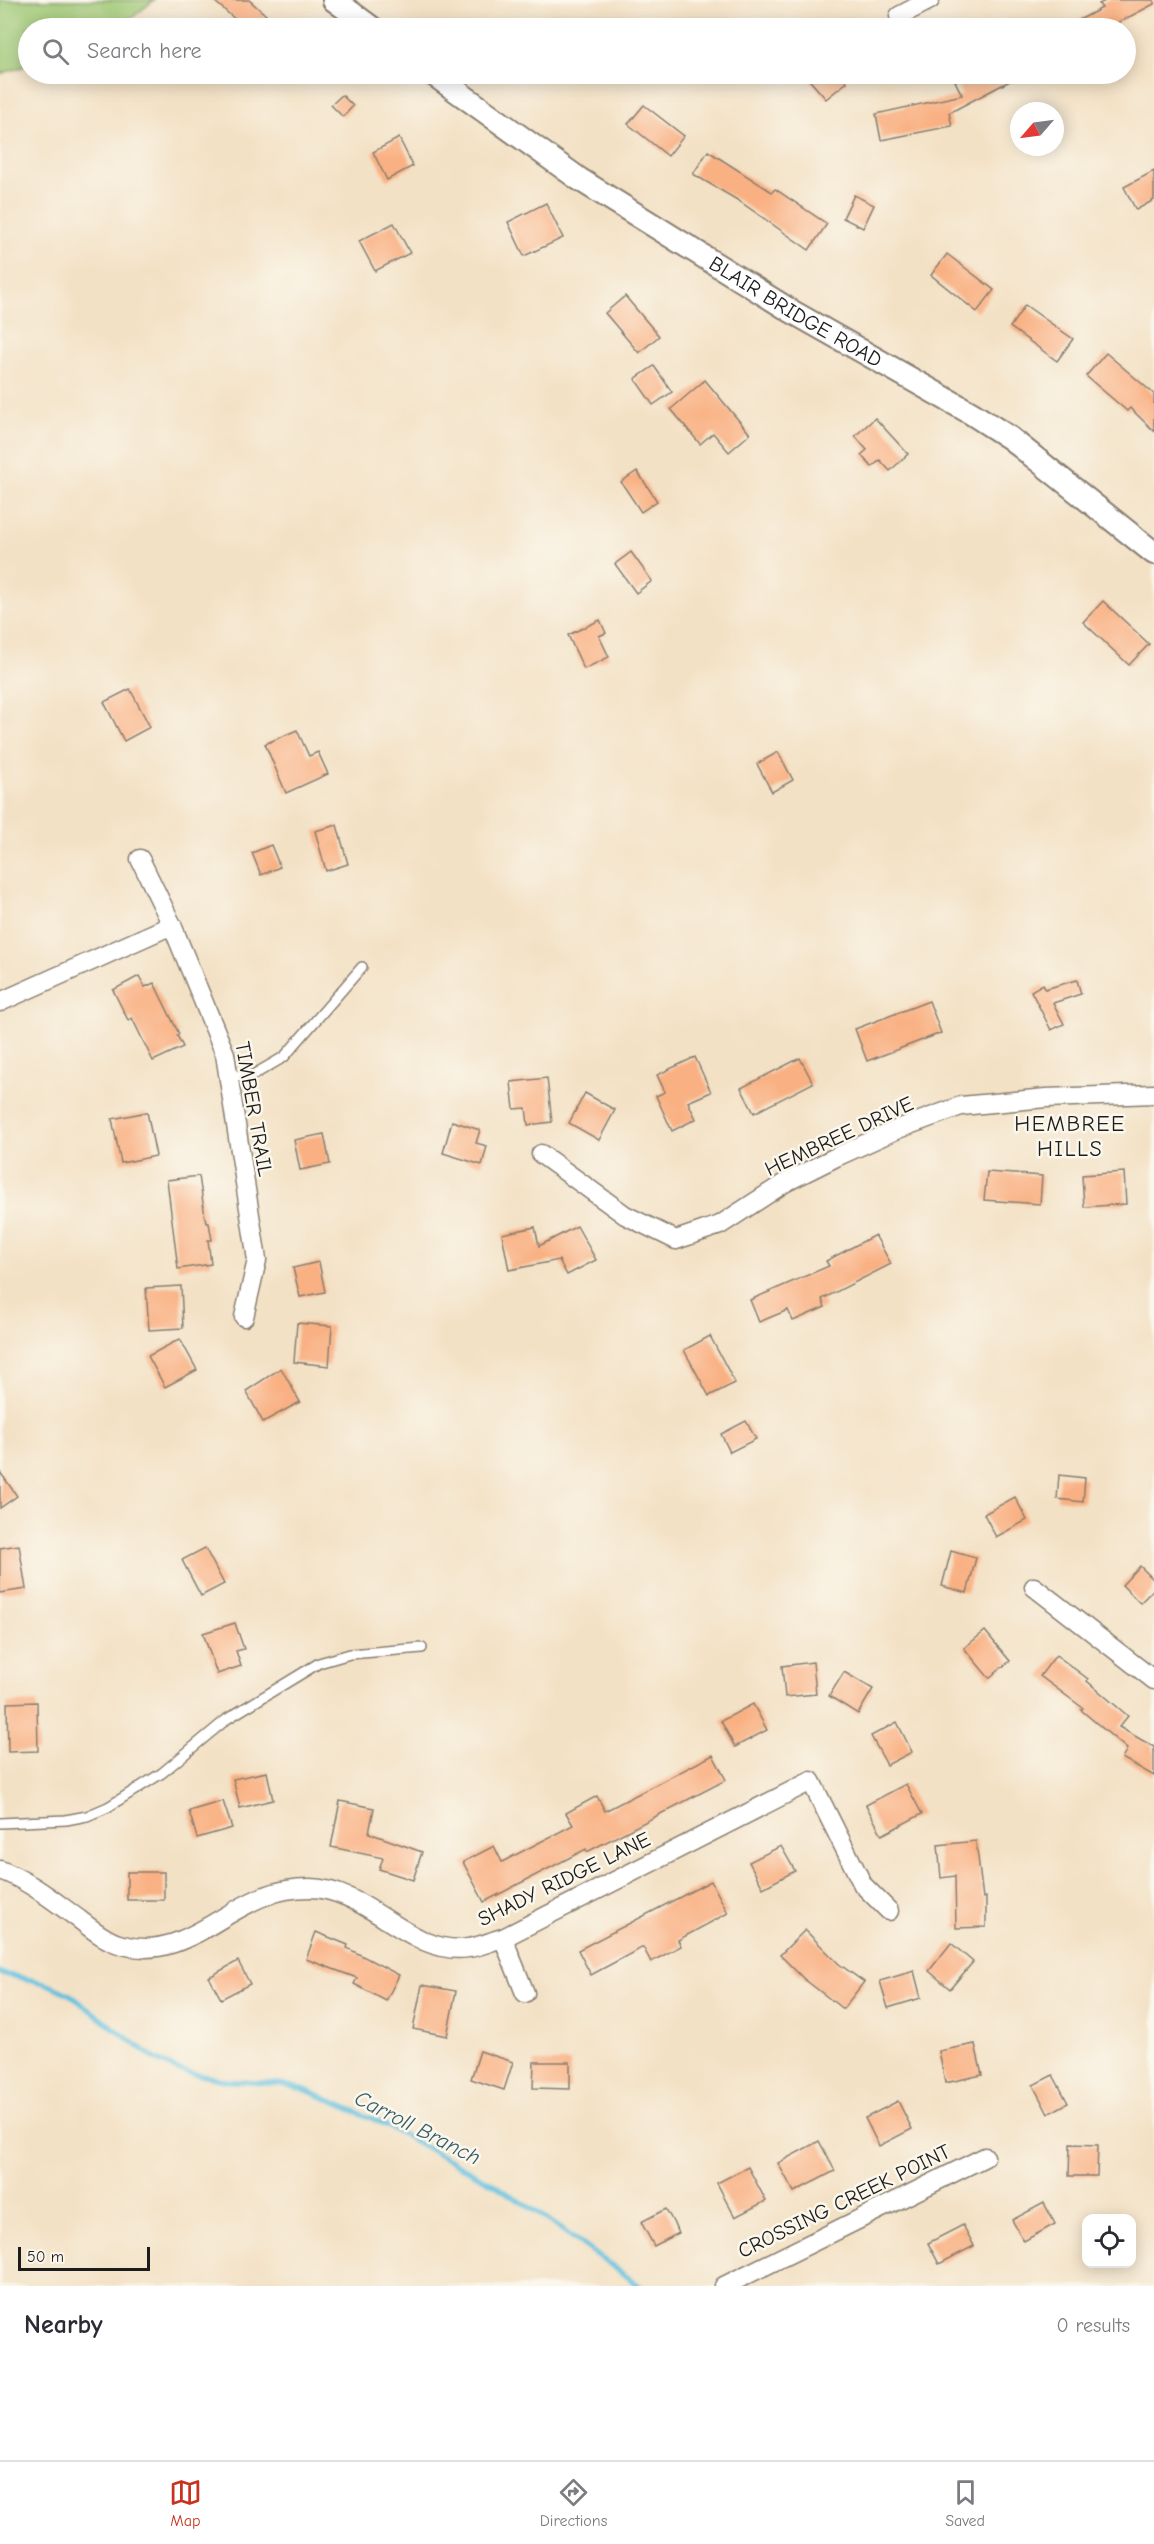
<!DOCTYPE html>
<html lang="en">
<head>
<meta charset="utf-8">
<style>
	body { margin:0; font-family:"Comic Neue",sans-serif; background:#f7f7f7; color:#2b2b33 }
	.controls { position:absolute; right:18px; bottom:18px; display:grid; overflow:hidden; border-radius:12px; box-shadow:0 3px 15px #0003 }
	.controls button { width:54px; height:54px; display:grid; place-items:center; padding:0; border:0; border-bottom:2px solid #e1e1e2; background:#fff; color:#2b2b33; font:30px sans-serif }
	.compass { position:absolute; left:1010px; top:102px; width:54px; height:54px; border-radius:50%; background:#fff; box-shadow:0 3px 15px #0003; rotate:242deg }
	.scale { position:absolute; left:18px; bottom:15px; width:132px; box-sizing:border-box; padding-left:6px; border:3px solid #1c1c1c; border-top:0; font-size:16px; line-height:21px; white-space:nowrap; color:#1c1c1c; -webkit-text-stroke:4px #fbf7ec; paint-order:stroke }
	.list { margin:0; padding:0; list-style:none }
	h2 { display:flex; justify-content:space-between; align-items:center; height:78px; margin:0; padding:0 24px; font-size:26px }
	h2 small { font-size:20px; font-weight:400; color:#7c7c81 }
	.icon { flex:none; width:33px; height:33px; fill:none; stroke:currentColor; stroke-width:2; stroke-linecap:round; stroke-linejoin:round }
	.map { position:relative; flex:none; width:1154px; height:2286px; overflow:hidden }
	.search { position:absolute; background:#fff; box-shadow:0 3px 15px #0003; left:18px; right:18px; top:18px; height:66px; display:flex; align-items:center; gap:15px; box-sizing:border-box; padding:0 21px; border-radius:33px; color:#7c7c81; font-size:22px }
	.sheet { height:174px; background:#fff }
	nav { display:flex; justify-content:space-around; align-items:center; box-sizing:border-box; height:84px; border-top:2px solid #e1e1e2; background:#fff; font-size:16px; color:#7c7c81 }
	nav a { display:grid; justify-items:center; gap:3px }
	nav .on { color:#c8321e }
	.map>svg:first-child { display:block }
</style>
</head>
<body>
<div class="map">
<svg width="1154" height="2286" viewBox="0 0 1154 2286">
	<rect width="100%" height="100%" fill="#fbf7ec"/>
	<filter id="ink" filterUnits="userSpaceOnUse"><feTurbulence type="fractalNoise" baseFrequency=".0167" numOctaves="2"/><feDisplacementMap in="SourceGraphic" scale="12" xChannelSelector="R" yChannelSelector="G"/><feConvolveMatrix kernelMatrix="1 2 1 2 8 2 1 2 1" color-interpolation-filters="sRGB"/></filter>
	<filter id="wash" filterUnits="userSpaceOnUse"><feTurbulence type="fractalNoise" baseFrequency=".008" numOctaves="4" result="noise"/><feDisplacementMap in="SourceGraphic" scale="24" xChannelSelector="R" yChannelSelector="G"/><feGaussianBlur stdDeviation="1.35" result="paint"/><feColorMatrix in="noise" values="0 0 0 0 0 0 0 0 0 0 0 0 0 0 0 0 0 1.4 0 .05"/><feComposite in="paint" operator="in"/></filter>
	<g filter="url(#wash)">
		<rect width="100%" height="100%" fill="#f3e1c5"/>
		<polygon fill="#9fc874" stroke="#5e7248" stroke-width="1.5" points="0,0 154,0 119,28 28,28 28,65 0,74"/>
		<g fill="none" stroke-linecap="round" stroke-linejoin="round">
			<polyline stroke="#60c0de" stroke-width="5" points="0,1973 45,1983 69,1994 154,2058 177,2070 228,2081 281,2084 306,2090 380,2122 495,2185 540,2214 640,2286"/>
		</g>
		<g id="blocks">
			<g fill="#f9b082">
				<polygon points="213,0 249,0 266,15 255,28 229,28 236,20"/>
				<polygon points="1107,0 1154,0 1154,4 1108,28 1064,28 1102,8 1099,4"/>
				<polygon points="804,74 840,74 847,82 826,99"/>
				<polygon points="969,74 1023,74 949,113 952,126 881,140 876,114 962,95 955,81"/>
				<polygon points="342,95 353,106 343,117 331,105"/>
				<polygon points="644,105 684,136 668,156 628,124"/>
				<polygon points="399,138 413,166 387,180 373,152"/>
				<polygon points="708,151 772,192 775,189 827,224 809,250 739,201 693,174"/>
				<polygon points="1154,171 1154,200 1136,210 1124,187"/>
				<polygon points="854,195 874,205 863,228 843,218"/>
				<polygon points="546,203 563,238 524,256 508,222"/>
				<polygon points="394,223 410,253 375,271 359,241"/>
				<polygon points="947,254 994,290 977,312 931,275"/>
				<polygon points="625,296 659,336 639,353 605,313"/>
				<polygon points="1025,305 1073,339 1057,361 1010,327"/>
				<polygon points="1106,353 1154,394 1154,431 1130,408 1127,411 1086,376"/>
				<polygon points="654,366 672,392 653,405 635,379"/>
				<polygon points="705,380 750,434 729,452 713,433 700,444 671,409"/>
				<polygon points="875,418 908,454 890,471 880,460 872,467 861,455 867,450 855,436"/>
				<polygon points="637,471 657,501 641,512 621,482"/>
				<polygon points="631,552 652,581 636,593 615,564"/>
				<polygon points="1103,601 1149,644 1129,665 1083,622"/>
				<polygon points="600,620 606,633 599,636 609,657 584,669 568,635"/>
				<polygon points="130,689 150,727 124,741 104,702"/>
				<polygon points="297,730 309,756 318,752 328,774 286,793 265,744"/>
				<polygon points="778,752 793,780 772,792 757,764"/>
				<polygon points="337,825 348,864 326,871 315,831"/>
				<polygon points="271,845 280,867 261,875 252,853"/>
				<polygon points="139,976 145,987 154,983 179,1034 177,1035 183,1047 153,1061 132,1018 128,1020 113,990"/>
				<polygon points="1077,980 1081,994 1053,1003 1064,1024 1051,1030 1031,991 1043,984 1045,989"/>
				<polygon points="929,1001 941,1033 867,1061 855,1029"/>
				<polygon points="695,1057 711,1092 688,1102 696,1119 672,1131 656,1096 665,1092 657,1075"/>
				<polygon points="800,1058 813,1083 754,1113 741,1088"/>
				<polygon points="547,1078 552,1122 528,1125 526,1108 514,1109 511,1082"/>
				<polygon points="585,1093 615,1110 599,1140 569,1123"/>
				<polygon points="147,1112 156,1156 121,1163 112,1119"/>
				<polygon points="452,1121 480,1130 476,1143 487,1146 482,1165 443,1153"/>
				<polygon points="324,1134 330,1164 300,1170 294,1140"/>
				<polygon points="987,1172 1042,1176 1040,1204 984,1200"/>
				<polygon points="1124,1172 1126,1204 1084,1207 1082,1175"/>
				<polygon points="199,1176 206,1223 209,1223 212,1240 208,1240 211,1264 178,1269 167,1180"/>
				<polygon points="577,1226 596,1260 567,1275 559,1260 509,1270 502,1234 535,1227 539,1246"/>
				<polygon points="875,1235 891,1264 822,1299 825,1307 793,1321 788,1310 759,1322 750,1300 829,1266 826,1261"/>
				<polygon points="319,1262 325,1292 300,1297 293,1268"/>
				<polygon points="181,1286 183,1328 149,1330 146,1288"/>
				<polygon points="297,1323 332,1326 329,1366 294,1362"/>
				<polygon points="710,1336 735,1383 709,1396 684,1350"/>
				<polygon points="180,1339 197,1370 165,1387 148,1356"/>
				<polygon points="281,1368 300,1402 263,1422 246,1391"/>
				<polygon points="746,1421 756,1439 730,1452 721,1434"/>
				<polygon points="0,1472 17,1496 0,1508"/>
				<polygon points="1059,1475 1085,1478 1083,1502 1057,1499"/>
				<polygon points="1015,1497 1027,1520 996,1537 984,1514"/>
				<polygon points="19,1545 26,1589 0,1593 0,1548"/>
				<polygon points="205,1548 224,1584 201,1596 182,1560"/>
				<polygon points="951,1551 976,1558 967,1593 942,1586"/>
				<polygon points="1140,1566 1154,1580 1154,1589 1140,1603 1122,1585"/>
				<polygon points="235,1623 244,1649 236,1651 241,1666 217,1674 203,1633"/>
				<polygon points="985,1631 1010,1661 989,1678 964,1648"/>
				<polygon points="1056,1655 1088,1679 1087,1681 1128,1716 1119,1727 1154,1747 1154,1776 1122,1758 1127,1749 1081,1710 1083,1708 1040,1676"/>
				<polygon points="813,1662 816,1694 785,1697 782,1666"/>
				<polygon points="844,1672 873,1689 858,1714 829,1696"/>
				<polygon points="37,1702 38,1751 8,1752 7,1703"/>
				<polygon points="753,1704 767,1730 735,1747 721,1721"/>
				<polygon points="897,1722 912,1752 887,1765 871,1736"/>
				<polygon points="713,1755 726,1780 587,1852 586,1849 484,1902 463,1862 494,1846 502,1862 573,1825 566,1813 597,1796 605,1811"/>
				<polygon points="267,1772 273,1800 240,1808 233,1779"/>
				<polygon points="906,1784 922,1814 882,1835 866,1805"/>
				<polygon points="223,1801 232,1828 197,1838 189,1811"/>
				<polygon points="340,1801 374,1808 369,1833 422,1852 413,1880 379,1869 383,1858 331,1847"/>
				<polygon points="976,1841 983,1898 986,1897 986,1927 956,1928 955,1876 941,1878 938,1845"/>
				<polygon points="781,1846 795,1871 763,1888 749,1862"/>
				<rect x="127" y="1872" width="37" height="28"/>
				<polygon points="711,1881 728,1913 678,1940 681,1946 651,1962 643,1947 591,1975 578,1950"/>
				<polygon points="805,1930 839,1964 864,1982 843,2009 804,1979 780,1955"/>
				<polygon points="316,1932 348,1945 347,1948 399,1975 386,2001 354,1984 357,1978 306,1959"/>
				<polygon points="951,1943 973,1962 950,1989 929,1971"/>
				<polygon points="238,1961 250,1984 221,1999 209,1977"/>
				<polygon points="914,1971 921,1998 888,2008 880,1981"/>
				<polygon points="422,1985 456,1991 447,2036 413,2029"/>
				<polygon points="975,2044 982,2075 945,2083 939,2051"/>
				<polygon points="480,2051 513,2062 504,2090 471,2079"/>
				<polygon points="534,2062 570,2062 570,2089 533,2088"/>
				<polygon points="1053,2075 1068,2103 1048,2114 1033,2085"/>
				<polygon points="898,2101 912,2129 879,2146 865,2118"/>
				<polygon points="819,2141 835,2171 794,2192 778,2163"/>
				<polygon points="1070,2144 1098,2145 1097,2176 1069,2176"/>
				<polygon points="748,2167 766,2201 735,2217 717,2183"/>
				<polygon points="1044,2203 1055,2224 1024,2241 1012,2220"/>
				<polygon points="666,2209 679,2233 654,2246 641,2222"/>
				<polygon points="963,2225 974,2246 939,2264 928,2243"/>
			</g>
		</g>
	</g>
	<g filter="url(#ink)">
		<use href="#blocks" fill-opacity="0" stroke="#887e70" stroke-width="1.5"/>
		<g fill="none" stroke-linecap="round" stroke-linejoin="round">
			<defs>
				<g id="service">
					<polyline points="228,1076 253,1075 284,1057 362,967"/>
					<polyline points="0,1823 66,1820 87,1816 108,1807 162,1773 227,1719 319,1663 350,1654 422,1648"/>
				</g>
				<g id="minor">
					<polyline points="899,16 930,0"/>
					<polyline points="140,859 172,925 225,1054 257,1260 244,1317"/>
					<polyline points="0,1002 172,925"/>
					<polyline points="541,1154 625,1215 676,1240 720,1225 786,1182 836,1157 898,1129 961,1106 1046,1098 1154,1094"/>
					<polyline points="1034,1587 1154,1680"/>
					<path d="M0,1870C30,1881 55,1902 80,1920C92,1929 105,1940 119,1944C178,1962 216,1914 265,1896C280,1890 294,1888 310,1888C367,1888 412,1957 468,1948C479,1947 491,1941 503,1938L811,1781L863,1885L889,1911"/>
					<polyline points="503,1938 525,1993"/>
					<polyline points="724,2286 985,2157"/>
				</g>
				<g id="tertiary">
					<polyline points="334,0 372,28"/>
					<path id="s1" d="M433,74L579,179L791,311L971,413L1010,438L1154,553"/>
				</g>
			</defs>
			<use href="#service" stroke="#887e70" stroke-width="12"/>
			<use href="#minor" stroke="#887e70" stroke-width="21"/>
			<use href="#tertiary" stroke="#887e70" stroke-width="26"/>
			<use href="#service" stroke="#fff" stroke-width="9"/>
			<use href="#minor" stroke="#fff" stroke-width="18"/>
			<use href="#tertiary" stroke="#fff" stroke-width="22"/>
		</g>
	</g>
	<g text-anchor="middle" stroke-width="5" stroke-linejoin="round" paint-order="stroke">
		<g font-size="21" fill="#1c1c1c" stroke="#fbf7ec">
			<text dy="7" stroke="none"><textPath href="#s1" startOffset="434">BLAIR BRIDGE ROAD</textPath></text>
			<text transform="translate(254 1109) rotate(80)" y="7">TIMBER TRAIL</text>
			<text transform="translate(839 1136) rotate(-25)" y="7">HEMBREE DRIVE</text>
			<text transform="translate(564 1879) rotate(-26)" y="7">SHADY RIDGE LANE</text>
			<text transform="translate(844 2201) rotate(-26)" y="7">CROSSING CREEK POINT</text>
		</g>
		<g font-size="22" letter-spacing="1.5" fill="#1c1c1c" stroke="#fbf7ec">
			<text x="1070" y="1131">HEMBREE<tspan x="1070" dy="25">HILLS</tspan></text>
		</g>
		<g font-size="22" font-style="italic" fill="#375e6a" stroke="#fbf7ec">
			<text transform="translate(418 2127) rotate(27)" y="8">Carroll Branch</text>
		</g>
	</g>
</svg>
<div class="controls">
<button><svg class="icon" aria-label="locate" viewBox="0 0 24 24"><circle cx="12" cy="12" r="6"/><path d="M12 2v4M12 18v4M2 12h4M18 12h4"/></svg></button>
</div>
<svg class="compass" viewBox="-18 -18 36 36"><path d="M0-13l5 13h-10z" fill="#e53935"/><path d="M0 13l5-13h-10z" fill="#7c7c81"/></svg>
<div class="scale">50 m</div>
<div class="search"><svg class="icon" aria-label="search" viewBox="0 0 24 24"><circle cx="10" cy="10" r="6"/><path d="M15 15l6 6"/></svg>Search here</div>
</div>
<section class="sheet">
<h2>Nearby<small>0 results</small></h2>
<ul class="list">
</ul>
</section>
<nav>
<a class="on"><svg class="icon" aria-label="map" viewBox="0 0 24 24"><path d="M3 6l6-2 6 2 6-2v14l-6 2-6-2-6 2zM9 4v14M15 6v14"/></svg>Map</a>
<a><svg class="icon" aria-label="directions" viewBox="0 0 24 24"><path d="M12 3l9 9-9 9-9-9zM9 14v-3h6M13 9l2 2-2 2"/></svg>Directions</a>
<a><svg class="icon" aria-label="saved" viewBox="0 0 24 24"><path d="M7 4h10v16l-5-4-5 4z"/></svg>Saved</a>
</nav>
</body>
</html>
